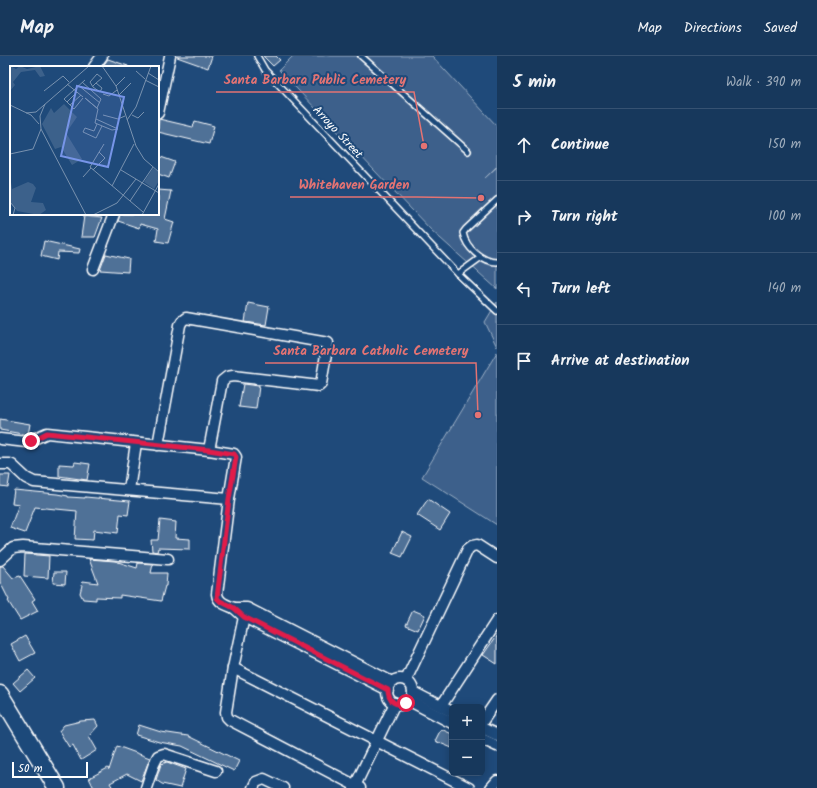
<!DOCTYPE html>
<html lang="en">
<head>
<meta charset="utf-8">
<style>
	body { margin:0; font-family:Kalam,sans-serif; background:#244365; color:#f1f3f6 }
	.controls { position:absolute; right:12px; bottom:12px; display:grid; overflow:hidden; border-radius:6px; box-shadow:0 2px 10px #0003 }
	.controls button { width:36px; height:36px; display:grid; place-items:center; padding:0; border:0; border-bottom:1px solid #365272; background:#17385c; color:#f1f3f6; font:20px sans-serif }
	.scale { position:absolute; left:12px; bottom:10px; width:76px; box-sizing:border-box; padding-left:4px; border:2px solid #fff; border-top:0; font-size:11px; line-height:14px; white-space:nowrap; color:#fff; -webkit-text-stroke:3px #1f4a7a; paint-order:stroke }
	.stop { position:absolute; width:12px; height:12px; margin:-9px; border:3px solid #e11d48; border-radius:50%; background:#fff }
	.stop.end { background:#e11d48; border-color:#fff; box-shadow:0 1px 4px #0008 }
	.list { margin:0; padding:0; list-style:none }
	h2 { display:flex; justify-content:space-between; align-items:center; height:52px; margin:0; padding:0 16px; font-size:17px }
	h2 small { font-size:13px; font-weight:400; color:#9eacbb }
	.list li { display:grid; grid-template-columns:26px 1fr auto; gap:12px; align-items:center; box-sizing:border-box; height:72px; padding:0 16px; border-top:1px solid #365272 }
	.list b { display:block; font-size:15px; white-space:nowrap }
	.list em { font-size:13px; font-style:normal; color:#9eacbb }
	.icon { flex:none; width:22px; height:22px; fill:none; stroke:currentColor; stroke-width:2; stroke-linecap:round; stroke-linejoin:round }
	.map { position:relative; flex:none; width:497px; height:732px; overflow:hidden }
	header { display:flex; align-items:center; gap:24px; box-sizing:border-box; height:56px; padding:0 20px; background:#17385c; border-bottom:1px solid #365272 }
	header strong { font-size:19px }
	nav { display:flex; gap:22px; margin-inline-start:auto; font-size:14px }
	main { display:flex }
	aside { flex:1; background:#17385c }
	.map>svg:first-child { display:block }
</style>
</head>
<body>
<header>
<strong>Map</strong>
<nav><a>Map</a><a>Directions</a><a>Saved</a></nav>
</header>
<main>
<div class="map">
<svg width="497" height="732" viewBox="0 0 497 732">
	<rect width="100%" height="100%" fill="#1f4a7a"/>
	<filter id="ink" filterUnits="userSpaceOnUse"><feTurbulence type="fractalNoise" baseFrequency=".025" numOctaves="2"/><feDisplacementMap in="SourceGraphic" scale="8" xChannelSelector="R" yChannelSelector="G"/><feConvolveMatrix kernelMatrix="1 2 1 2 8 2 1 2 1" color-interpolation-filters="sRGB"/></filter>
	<g filter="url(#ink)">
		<g fill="#3c618b" stroke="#9eb0c5">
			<polygon points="293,0 432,0 497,70 497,110 485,122 497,111 497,233 431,174 279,14"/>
			<polygon points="497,246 497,291 485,266"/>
			<polygon points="497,296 497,469 422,421"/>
		</g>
		<g fill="#507197" stroke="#fff">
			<polygon points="177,0 212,0 208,12 177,1"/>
			<polygon points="263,0 276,0 280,4 273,10"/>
			<polygon points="108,3 128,10 128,11 102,11"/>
			<polygon points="159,63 193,71 195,65 214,70 209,88 158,76"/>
			<polygon points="158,100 175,106 169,122 158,118"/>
			<polygon points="158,134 171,135 165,163 174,166 168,187 156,185 158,173 140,168 139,172 118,165 120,158 158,158"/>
			<polygon points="84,160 102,162 95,181 81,181"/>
			<polygon points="44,185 80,193 79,197 58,196 57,204 41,200"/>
			<polygon points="106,198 129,203 128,216 100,214"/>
			<polygon points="248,247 269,251 266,269 245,266"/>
			<polygon points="243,328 259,330 256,353 239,351"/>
			<polygon points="0,363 30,368 28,379 0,374"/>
			<polygon points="75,406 90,408 87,424 59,420 59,408 74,409"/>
			<polygon points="0,419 10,419 8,431 0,430"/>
			<polygon points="14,434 57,438 68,440 68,441 85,442 85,441 130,445 128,459 120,458 118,477 94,474 93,484 75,483 77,455 35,451 25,477 10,472 19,448 12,447"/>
			<polygon points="428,443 450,458 440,474 417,459"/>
			<polygon points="160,464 176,466 175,482 190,483 190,493 158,492 157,496 152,495 151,484 158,484"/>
			<polygon points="402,476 412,481 402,501 392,497"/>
			<polygon points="25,498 49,500 48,522 24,520"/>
			<polygon points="89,503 115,505 137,512 138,507 153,508 151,517 167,517 166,530 165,530 161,545 120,539 120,542 96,541 96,544 83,543 80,537 83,525 98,527"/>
			<polygon points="0,510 3,510 13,522 20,520 35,543 32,545 38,555 20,564 8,545 9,544 0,526"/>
			<polygon points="54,516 66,516 65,528 53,527"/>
			<polygon points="413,554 425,559 418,574 406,569"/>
			<polygon points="497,579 497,608 483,599"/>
			<polygon points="25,580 35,597 20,605 11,588"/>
			<polygon points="28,614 35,622 20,635 13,627"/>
			<polygon points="95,664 98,670 89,680 97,694 81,704 73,689 69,691 59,675 64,669 81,665"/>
			<polygon points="139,669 161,676 188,680 239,705 234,715 182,690 159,686 136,679"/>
			<polygon points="441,673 452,678 452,692 435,685"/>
			<polygon points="117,690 150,702 141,725 127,718 110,727 113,732 94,732 89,722 108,712 109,714"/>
			<polygon points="167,706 186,713 180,732 162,728 156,724 161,708"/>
		</g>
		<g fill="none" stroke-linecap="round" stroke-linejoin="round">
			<defs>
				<g id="service">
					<polyline points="257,0 265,14 458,218 497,255"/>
					<polyline points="361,0 468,95"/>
					<path d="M497,144L466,173L463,177C466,192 482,206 497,206"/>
					<polyline points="458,218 480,202"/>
				</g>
				<g id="minor">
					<polyline points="94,11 102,0"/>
					<polyline points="158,57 170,0"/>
					<polyline points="93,213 114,158"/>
					<path d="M0,383L27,386L47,377L209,394L234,398L236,401L229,443L217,538C218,547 227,549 234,552"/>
					<polyline points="158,389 180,269 182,265 186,262 328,287 321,328 319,330 233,320 227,321 222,325 209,394"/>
					<polyline points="0,408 10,408 12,409 26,422 34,426 229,443"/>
					<polyline points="129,434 136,387"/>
					<polyline points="0,504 13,492 23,491 168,503"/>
					<polyline points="247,556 244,561 233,612 226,656 227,661 230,664 360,732"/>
					<polyline points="233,612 469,732"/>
					<circle cx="400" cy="636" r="13"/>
					<polyline points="406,624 468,493 472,490 477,489 497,502"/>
					<polyline points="388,634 244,561 234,552 247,552 392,626"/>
					<polyline points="413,636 452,656"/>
					<polyline points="410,645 452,667"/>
					<polyline points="441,650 497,564"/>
					<polyline points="482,666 497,644"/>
					<polyline points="482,672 497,679"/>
					<polyline points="482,683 497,690"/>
					<polyline points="146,732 154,708 158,700 164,698 216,715"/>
					<polyline points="253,732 256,726 264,723 283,732"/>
					<polyline points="354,732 395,647"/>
					<polyline points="491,732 497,725"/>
				</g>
				<polyline id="primary" points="0,638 57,732"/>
			</defs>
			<use href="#service" stroke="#fff" stroke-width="8"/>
			<use href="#minor" stroke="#fff" stroke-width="13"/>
			<use href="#primary" stroke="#fff" stroke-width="19"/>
			<use href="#service" stroke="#1f4a7a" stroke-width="5"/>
			<use href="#minor" stroke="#1f4a7a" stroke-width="10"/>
			<use href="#primary" stroke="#1f4a7a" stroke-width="16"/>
		</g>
	</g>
	<g fill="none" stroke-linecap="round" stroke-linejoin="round" filter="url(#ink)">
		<path stroke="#e11d48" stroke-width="5" d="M31,385L47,377L209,394L234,398L236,401L229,443L217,542L220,545L234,552L244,561L388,634C388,645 396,651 406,647"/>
	</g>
	<g text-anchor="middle" stroke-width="4" stroke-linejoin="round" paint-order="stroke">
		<g font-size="12" fill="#fff" stroke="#1f4a7a">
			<text transform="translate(338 76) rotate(47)" y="4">Arroyo Street</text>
		</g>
	</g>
	<g transform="translate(10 10)">
		<rect width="149" height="149" fill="#1f4a7a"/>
		<path d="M0,0L6,3L10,0L17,3L30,0L35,10L30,11L25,4L11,6L3,16L5,19L0,25ZM54,38L67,51L56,67L72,93L62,99L51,81L45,83L32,58L41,42L44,47ZM143,102L149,106V115L144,123L134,116ZM0,109L2,123L18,116L23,118L26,122L21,136L33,137L36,144L29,149L7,145L0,136Z" fill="#3c618b"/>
		<path fill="none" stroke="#7992af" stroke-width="1" d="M92,0L106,20L126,80L134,93L149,106M126,5L135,13M138,7L149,14M135,14L149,21M72,16L91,33L87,42M57,18L73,31M68,19L90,37M83,20L86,17L92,12L87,8L80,16L83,21L90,26L92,22L86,17M106,20L115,11M34,25L53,10L59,16M93,28L99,30L107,24M109,29L121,17M73,32L64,43L54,33L75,14M75,32L88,43L75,32M57,36L67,26M35,38L30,50L31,63L76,149M0,39L21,49L29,58M60,39L71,29M16,47L26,46L79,0M93,49L108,53L115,50M122,49L128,52L134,46M86,53L108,63L102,64L85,57L88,43M117,54L126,41L141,0M87,58L84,65L75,62L73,66L86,72L92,60M94,78L80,101L133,146M0,88L23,83L31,63M83,104L95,92L89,86M111,104L149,127M73,111L81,102M102,120L124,78M120,135L143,101M0,136L5,142L3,149M83,149L107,137L126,113M132,149L149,118"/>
		<path fill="#7795e8" fill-opacity="0.15" stroke="#7795e8" stroke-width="2" d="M67,20L114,31L98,101L51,90Z"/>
		<rect width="149" height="149" fill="none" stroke="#fff" stroke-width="2"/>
	</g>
	<path fill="none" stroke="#e47373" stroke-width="1.5" d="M424 90L414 36H216M481 142L417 141H290M478 359L476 307H265"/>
	<g fill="#e47373" stroke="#1f4a7a" stroke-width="1.5">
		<circle cx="424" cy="90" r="4"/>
		<circle cx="481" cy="142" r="4"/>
		<circle cx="478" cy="359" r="4"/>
	</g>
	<g font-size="13" text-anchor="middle" font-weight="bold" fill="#e47373" stroke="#1f4a7a" stroke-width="4" stroke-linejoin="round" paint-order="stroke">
		<text x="315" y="28">Santa Barbara Public Cemetery</text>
		<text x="354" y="133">Whitehaven Garden</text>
		<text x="371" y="299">Santa Barbara Catholic Cemetery</text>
	</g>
</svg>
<div class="controls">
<button>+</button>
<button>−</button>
</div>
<div class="scale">50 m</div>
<div class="stop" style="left:406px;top:647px"></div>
<div class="stop end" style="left:31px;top:385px"></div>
</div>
<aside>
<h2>5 min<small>Walk · 390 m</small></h2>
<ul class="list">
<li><svg class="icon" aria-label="ahead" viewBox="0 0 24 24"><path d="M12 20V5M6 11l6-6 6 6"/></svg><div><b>Continue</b></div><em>150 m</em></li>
<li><svg class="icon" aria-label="right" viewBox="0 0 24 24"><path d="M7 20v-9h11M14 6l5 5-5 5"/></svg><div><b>Turn right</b></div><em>100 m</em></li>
<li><svg class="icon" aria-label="left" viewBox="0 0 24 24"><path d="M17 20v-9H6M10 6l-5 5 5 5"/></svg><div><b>Turn left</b></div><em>140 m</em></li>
<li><svg class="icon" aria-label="arrive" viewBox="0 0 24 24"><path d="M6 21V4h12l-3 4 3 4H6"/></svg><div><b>Arrive at destination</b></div></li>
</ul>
</aside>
</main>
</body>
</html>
